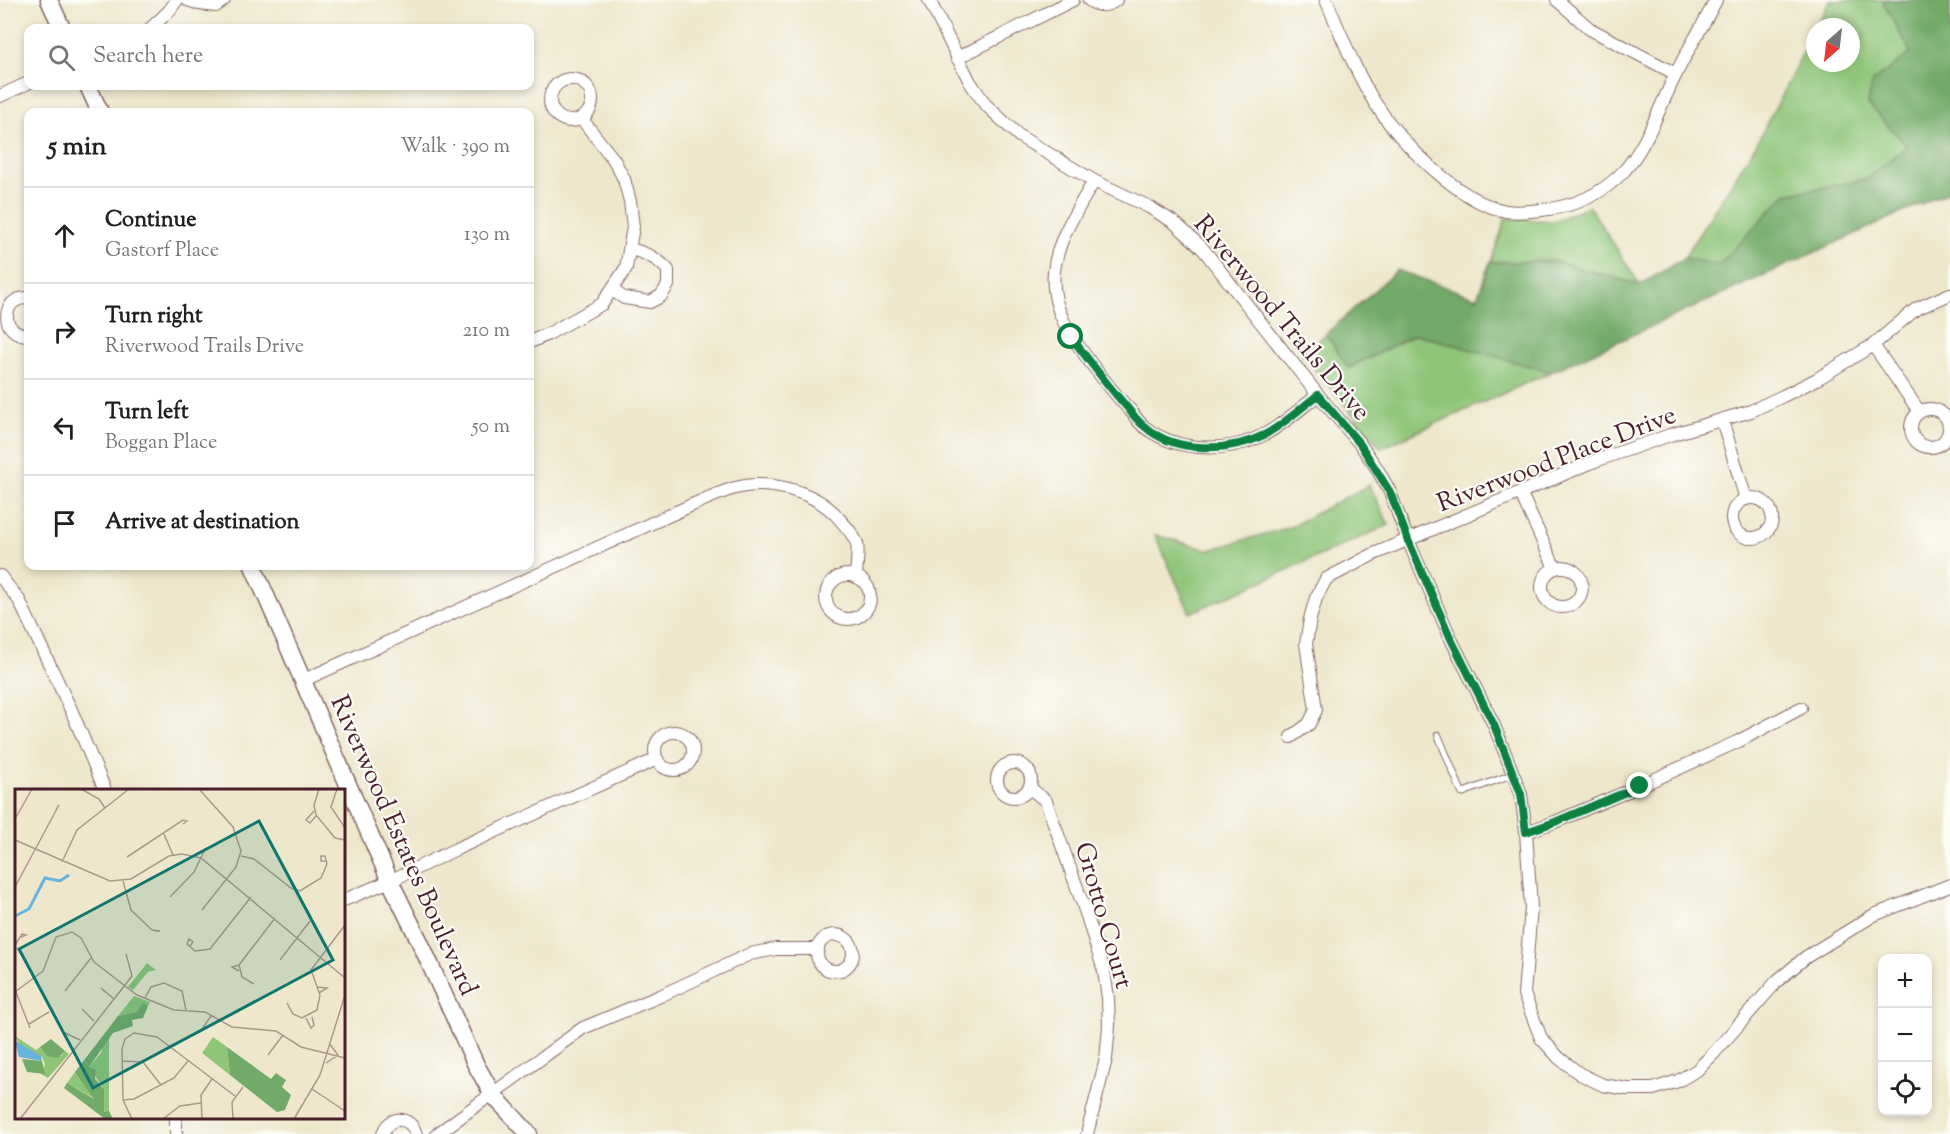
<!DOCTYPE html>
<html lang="en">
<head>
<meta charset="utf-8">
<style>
	body { margin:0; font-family:"Sorts Mill Goudy",serif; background:#f6f6f6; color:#202124 }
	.controls { position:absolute; right:18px; bottom:18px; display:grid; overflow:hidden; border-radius:12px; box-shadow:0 3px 9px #0003 }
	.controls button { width:54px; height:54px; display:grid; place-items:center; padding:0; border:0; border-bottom:2px solid #e0e0e0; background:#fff; color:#202124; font:30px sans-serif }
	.compass { position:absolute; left:1806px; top:18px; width:54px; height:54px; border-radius:50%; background:#fff; box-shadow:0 3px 9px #0003; rotate:208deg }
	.stop { position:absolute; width:18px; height:18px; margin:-14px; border:4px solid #0b8043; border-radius:50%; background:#fff }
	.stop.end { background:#0b8043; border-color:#fff; box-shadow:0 2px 6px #0008 }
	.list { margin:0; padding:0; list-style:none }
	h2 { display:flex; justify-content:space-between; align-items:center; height:78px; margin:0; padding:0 24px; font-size:26px }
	h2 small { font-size:20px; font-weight:400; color:#757577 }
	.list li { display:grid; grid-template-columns:39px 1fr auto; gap:18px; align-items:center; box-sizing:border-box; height:96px; padding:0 24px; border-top:2px solid #e0e0e0 }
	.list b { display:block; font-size:22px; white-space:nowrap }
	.list p { margin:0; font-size:20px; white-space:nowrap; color:#757577 }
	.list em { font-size:20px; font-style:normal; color:#757577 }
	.icon { flex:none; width:33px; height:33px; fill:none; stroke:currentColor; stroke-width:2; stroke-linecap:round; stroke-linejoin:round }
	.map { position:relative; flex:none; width:1950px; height:1134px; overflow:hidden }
	.search { position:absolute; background:#fff; box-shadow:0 3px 9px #0003; left:24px; top:24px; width:510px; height:66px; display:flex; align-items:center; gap:15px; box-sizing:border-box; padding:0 21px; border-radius:12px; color:#757577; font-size:22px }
	.panel { position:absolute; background:#fff; box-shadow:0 3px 9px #0003; left:24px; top:108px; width:510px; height:462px; border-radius:12px }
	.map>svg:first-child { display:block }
</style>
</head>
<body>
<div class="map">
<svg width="1950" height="1134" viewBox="0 0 1950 1134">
	<rect width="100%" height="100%" fill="#fdfcf7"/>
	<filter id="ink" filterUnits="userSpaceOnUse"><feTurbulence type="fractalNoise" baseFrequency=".0167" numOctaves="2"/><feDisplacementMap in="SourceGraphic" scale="12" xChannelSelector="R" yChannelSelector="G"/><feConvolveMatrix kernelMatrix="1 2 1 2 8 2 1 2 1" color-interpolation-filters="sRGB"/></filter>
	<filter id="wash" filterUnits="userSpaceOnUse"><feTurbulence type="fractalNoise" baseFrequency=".008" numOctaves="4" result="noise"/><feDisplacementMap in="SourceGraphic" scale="24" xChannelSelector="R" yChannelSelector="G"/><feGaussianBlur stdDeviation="1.35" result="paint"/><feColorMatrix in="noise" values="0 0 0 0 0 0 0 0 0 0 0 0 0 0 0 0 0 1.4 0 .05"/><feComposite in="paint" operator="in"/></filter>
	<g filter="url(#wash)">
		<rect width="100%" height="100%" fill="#eee7cc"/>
		<g fill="#8ec578" stroke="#6c7252" stroke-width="1.5">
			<polygon points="1830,0 1884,0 1884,4 1911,53 1872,82 1907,146 1867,179 1786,195 1719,265 1684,258 1757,143 1815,29 1815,63 1851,63 1851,27 1816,27"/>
			<polygon points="1589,206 1640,285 1554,261 1491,262 1506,218 1553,221"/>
			<polygon points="1326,334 1349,368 1416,334 1551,372 1381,448 1302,354"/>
			<polygon points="1369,485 1389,525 1190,613 1155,535 1209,550 1290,527"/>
		</g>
		<polygon fill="#72aa68" stroke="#5e644a" stroke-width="1.5" points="1884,0 1950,0 1950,191 1551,372 1416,334 1348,368 1326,334 1397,270 1477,298 1490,262 1554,261 1640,285 1684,258 1719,265 1786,194 1867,179 1907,146 1868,104 1872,82 1911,53 1884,4"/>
	</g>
	<g filter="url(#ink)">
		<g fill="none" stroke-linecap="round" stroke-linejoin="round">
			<defs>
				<polyline id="service" points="1438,735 1462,793 1513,774"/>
				<g id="minor">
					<polyline points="188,0 200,4 216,6 224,0"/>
					<polyline points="929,0 970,82 985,104 1019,136 1094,181 1149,207 1175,223 1203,249 1318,395 1360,444 1376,467 1390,492 1408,540 1451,639 1494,725 1521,794 1526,832 1531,908 1524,994 1541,1038 1559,1058 1580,1074 1603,1085 1627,1089 1653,1089 1678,1081 1697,1070 1714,1053 1777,981 1806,957 1874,915 1950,885"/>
					<path d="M1089,0C1099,7 1106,7 1116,0"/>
					<path d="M1326,0C1341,34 1355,71 1375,103C1399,141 1460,203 1506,211C1518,213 1531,211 1542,210C1573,207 1601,195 1623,172C1647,146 1659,108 1675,76C1687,50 1703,26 1716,0"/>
					<polyline points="1557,0 1590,29 1676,74"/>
					<polyline points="151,28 169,11 177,0"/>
					<polyline points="957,58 1073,0"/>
					<circle cx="571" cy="100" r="21"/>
					<polyline points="0,96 28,83"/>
					<path d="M1094,181C1078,209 1057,239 1054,272C1050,309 1072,338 1093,366C1105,381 1117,397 1131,411C1135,417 1140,424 1146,428C1179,453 1231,453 1267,433C1285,423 1301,408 1318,395"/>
					<path d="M612,290L624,298L650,302L661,296L668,285V270C657,258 646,253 630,249"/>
					<path d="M28,298C0,297 0,335 28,335"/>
					<polyline points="530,342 550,333 602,304 626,268 633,227 630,201 624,179 614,160 581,118"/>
					<polyline points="1873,345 1919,411"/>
					<circle cx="1930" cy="428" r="19"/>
					<polyline points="1722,420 1746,499"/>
					<polyline points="1521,494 1555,568"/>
					<circle cx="1752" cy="518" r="20"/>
					<circle cx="1562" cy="587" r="20"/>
					<circle cx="848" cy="597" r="22"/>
					<polyline points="0,576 19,600 72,712 105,790"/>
					<path d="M304,680L692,505C706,499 721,492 735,488C768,479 812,491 835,514C842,522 854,534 857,544C859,554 856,567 856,577"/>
					<circle cx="674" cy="751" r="19"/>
					<polyline points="1291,737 1309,724 1316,710 1306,644 1310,619 1316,598 1326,579 1374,554 1595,461 1670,435 1751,411 1783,396 1817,379 1873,345 1916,309 1950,294"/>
					<circle cx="1014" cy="780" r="17"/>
					<polyline points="1030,788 1046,801 1086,913 1104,971 1108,998 1109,1026 1106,1059 1087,1134"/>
					<polyline points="1526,832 1555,822 1640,786 1739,741 1801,708"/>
					<polyline points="344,900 390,881 456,849 657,759"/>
					<circle cx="835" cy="953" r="18"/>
					<polyline points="176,1134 176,1118"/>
					<path d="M383,1134C388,1115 410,1115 416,1134"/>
					<polyline points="437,1134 583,1028 660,996 750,954 776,949 818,949"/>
				</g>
				<g id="tertiary">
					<polyline points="49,0 62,28"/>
					<polyline points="88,86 100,112"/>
					<polyline points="253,566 390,881 419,940 476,1065 493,1095 529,1134"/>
				</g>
			</defs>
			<use href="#service" stroke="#836563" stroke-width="8"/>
			<use href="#minor" stroke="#836563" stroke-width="14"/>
			<use href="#tertiary" stroke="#836563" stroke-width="19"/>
			<use href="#service" stroke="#fff" stroke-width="6"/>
			<use href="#minor" stroke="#fff" stroke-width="12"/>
			<use href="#tertiary" stroke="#fff" stroke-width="16"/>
		</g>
	</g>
	<g fill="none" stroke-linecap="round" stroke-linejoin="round" filter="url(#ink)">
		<path stroke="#0b8043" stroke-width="8" d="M1071,337C1089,360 1106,384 1126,406C1132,413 1137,421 1144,426C1175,454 1231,452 1266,434C1284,424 1301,408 1318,395L1360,444L1390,492L1408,540L1451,639L1494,725L1521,794L1526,832L1555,822L1640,786"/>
	</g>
	<g text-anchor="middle" stroke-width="4.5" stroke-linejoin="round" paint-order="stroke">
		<g font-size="26" fill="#4a1f2b" stroke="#fdfcf7">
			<text transform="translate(1283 317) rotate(50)" y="9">Riverwood Trails Drive</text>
			<text transform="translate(1556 458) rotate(-21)" y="9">Riverwood Place Drive</text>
			<text transform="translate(405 845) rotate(66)" y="9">Riverwood Estates Boulevard</text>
			<text transform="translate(1105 915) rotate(74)" y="9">Grotto Court</text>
		</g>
	</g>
	<g transform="translate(15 789)">
		<rect width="330" height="330" fill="#eee7cc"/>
		<path d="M132,174L141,181L133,183L118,201L113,198ZM119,207L135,213L133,217L128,215L122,223L103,227ZM0,247L21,261L25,258L32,267H46L50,262L54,265L33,289L26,285L30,275L27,268L5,257ZM198,248L212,258L215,286L187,264ZM94,250V322L91,325L87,318L89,300L74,278L86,264L89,251ZM60,283L79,307L80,310L52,294Z" fill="#8ec578"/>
		<path d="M128,214L133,217L128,229L117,231L118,237L98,244L74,278L81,281L80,290L89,300V323L94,322L98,330H90L49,299L52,294L79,310L60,283L103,227L122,223ZM36,250L50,262L43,269L32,267L25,258ZM212,258L256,290L261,284L271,291L267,298L276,306L270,321L262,323L215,286ZM7,270L27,272L30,285L12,283Z" fill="#72aa68"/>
		<path d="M0,252L26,267L27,272L4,268Z" fill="#67b3e0"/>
		<path fill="none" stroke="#67b3e0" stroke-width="3" d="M0,127L14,120L30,89L45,92L54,86"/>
		<path fill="none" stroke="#ac978c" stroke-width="1.5" d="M66,0L84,10L90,19M184,0L218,38L226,62L221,78L187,121M304,0L299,16L301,26L320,49L330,51M322,0L316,18L330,39M299,22L291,31L295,34L301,27M0,30L17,0M149,45L158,66M0,51L95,92L116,90L154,67L167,65L186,69L330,189M226,67L239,70L276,99L285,102L306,89L312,75L310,67H306V72H310M112,68L168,31L172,32L168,35M47,73L62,41L114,0M108,92L116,121L137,141L145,142H140M0,98L44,16L41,21M155,108L179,83L190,60L197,57L192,59M0,156L7,145L11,146L6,148M175,157L178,153L174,150L172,155L180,162L195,160L236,108M265,171L295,132L292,136M224,176L227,188L239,195M224,182L217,178L224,176L260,129M302,198L312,199L304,204M50,202L76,169M0,203L28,182L41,148L57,143L66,149L79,173L122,206L159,221L190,223L217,238L261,242L286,258L330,269M1,203L15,239M90,203L86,199L99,210M130,209L136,198L149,194L167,202L171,221M275,220L272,214L278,225L287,229L302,221L305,206L296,181L330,136M71,224L67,220L79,232M291,229L296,239L299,236L297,228M14,235L34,223M185,243L196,227M55,246L50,244L65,251M253,266L268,246M107,272L128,273L146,296M311,274L323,266L314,254M297,300L330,322M108,311L119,310L159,289L173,272M5,330L117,187L111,165M117,330L108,311L107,260L110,250L119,244L142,248L220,307M148,330L165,317L186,314M187,330L186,306L197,290M218,330L217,313L228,298M279,330L305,286L330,206"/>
		<path fill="#0f766e" fill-opacity="0.15" stroke="#0f766e" stroke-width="3" d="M244,32L318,171L78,299L4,160Z"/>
		<rect width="330" height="330" fill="none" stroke="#4a1f2b" stroke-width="3"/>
	</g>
</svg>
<div class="controls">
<button>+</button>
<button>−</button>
<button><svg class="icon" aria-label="locate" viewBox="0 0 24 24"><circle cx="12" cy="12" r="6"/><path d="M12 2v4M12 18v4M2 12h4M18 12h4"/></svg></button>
</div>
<svg class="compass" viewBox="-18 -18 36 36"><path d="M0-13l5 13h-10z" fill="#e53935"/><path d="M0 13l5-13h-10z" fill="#757577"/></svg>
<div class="stop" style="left:1071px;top:337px"></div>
<div class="stop end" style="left:1640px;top:786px"></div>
<div class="search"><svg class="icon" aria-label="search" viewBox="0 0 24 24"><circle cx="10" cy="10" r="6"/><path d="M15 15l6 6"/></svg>Search here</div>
<section class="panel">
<h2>5 min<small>Walk · 390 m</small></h2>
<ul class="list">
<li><svg class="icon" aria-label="ahead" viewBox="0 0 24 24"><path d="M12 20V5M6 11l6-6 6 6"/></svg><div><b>Continue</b><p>Gastorf Place</p></div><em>130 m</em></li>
<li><svg class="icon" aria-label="right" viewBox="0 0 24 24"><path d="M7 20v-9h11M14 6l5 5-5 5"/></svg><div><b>Turn right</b><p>Riverwood Trails Drive</p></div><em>210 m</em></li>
<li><svg class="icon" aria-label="left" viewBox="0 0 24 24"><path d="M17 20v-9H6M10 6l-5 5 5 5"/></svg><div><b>Turn left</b><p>Boggan Place</p></div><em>50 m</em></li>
<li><svg class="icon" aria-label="arrive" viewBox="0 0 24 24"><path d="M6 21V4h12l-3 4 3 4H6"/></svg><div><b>Arrive at destination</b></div></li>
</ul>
</section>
</div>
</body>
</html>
